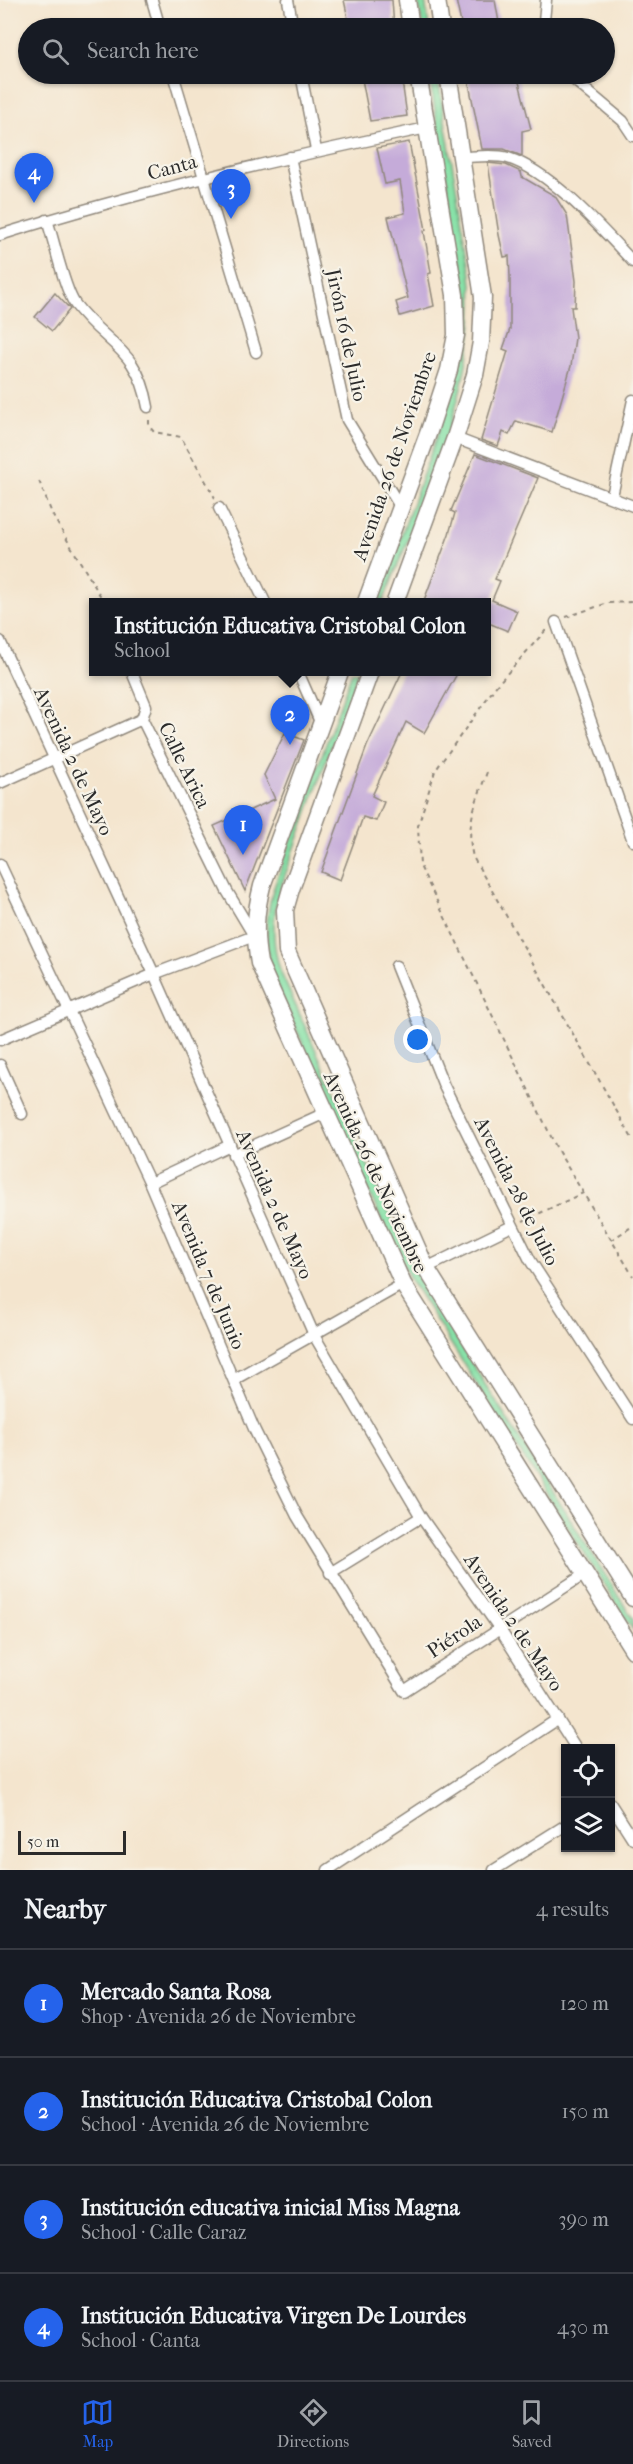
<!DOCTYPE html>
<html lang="en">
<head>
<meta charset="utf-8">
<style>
	body { margin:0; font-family:"IM FELL French Canon",serif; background:#20242c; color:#f1f3f6 }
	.controls { position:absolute; right:18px; bottom:18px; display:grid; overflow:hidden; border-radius:0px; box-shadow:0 2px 4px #0004 }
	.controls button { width:54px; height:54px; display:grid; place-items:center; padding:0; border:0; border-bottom:2px solid #363941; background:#171b24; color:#f1f3f6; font:30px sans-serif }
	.scale { position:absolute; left:18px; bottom:15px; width:108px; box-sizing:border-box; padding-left:6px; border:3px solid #2b2b2b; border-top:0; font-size:16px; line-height:21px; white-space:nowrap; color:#2b2b2b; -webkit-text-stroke:4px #f7f3e8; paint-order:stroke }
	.you { position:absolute; left:418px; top:1040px; width:21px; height:21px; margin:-15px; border:4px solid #fff; border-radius:50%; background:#1a73e8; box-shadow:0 0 0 9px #1a73e833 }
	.badge { display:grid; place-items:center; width:39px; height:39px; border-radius:50%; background:#2563eb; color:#fff; font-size:20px; font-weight:700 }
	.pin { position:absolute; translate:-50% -50px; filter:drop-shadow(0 2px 3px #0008) }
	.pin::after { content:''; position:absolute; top:32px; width:21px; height:18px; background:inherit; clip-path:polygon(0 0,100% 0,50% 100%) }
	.popup { position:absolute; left:89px; top:598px; width:402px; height:78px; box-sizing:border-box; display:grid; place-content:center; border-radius:0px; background:#171b24; filter:drop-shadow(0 2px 4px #0005); font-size:20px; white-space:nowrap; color:#9ea1a6 }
	.popup b { font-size:22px; color:#f1f3f6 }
	.popup::after { content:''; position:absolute; left:50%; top:100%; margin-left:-12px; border:12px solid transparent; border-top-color:#171b24 }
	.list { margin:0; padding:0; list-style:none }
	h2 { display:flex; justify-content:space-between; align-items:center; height:78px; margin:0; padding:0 24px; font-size:26px }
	h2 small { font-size:20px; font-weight:400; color:#9ea1a6 }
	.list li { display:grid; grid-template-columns:39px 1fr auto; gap:18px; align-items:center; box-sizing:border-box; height:108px; padding:0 24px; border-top:2px solid #363941 }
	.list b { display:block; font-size:22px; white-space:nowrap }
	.list p { margin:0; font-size:20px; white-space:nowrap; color:#9ea1a6 }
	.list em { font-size:20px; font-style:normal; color:#9ea1a6 }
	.icon { flex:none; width:33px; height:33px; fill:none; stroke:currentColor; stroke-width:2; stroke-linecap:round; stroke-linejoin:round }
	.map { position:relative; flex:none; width:633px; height:1870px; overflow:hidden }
	.search { position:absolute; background:#171b24; box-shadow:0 2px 4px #0004; left:18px; right:18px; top:18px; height:66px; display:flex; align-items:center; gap:15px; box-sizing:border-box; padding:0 21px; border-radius:33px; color:#9ea1a6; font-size:22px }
	.sheet { height:510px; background:#171b24 }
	nav { display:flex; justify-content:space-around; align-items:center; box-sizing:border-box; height:84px; border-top:2px solid #363941; background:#171b24; font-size:16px; color:#9ea1a6 }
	nav a { display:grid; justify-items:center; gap:3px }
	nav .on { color:#2563eb }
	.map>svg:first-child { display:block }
</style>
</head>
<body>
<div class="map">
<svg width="633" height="1870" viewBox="0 0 633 1870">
	<rect width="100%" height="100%" fill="#f7f3e8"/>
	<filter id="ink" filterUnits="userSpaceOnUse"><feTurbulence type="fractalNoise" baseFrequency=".0167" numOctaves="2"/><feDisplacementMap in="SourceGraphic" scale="12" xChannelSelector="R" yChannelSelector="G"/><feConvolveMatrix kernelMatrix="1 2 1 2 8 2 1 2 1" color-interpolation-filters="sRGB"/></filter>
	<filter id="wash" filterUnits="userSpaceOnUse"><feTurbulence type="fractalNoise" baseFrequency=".008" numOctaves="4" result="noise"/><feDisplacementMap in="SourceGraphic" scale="24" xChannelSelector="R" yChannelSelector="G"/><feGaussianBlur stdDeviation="1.35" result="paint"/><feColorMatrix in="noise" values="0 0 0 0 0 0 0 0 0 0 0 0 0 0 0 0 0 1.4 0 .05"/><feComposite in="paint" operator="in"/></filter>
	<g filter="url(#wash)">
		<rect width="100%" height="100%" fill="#f4e5ce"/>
		<g fill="#88e2a8" stroke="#5a866a" stroke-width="1.5">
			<polygon points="418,0 425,0 429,28 423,28"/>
			<path d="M429,74H437L471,275C484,374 419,510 383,602L378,600L454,388L465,336L467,303Z"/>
			<path d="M352,672H358L278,895C272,924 272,945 281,973L420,1281L633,1619V1630L413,1284L393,1246L273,977C265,947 265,923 272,893Z"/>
		</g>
		<g id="blocks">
			<g fill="#c5abd9">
				<polygon points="344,0 392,0 394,28 350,28"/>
				<polygon points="456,0 495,0 500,28 462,28"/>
				<polygon points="361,74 401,74 407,116 370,121"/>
				<polygon points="467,74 517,74 531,129 522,131 522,156 504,149 482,149"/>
				<polygon points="409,142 426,230 424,231 431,273 428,274 434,306 400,316 396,302 408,298 388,217 405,213 400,181 385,184 377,148"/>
				<polygon points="488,163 506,165 521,172 522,177 555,196 567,215 576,281 575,307 571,307 575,338 571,366 552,432 516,421 509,435 503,432 498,446 481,440 508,351 503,349 510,329 510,277 509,256 504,257 499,235"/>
				<polygon points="55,293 70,309 52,331 35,317"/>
				<polygon points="475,454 538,478 495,579 500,581 492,600 517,611 508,631 486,622 486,603 423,603 449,534 455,513 451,511"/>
				<polygon points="402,672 458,672 424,733 406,722 372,796 384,802 376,821 363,817 340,880 321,872 367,746"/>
				<polygon points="285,733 304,740 245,891 214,826 275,799 264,775"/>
			</g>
		</g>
	</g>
	<g filter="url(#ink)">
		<use href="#blocks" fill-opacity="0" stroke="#90887c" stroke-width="1.5"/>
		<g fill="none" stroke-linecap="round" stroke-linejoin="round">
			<defs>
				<g id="street">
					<polyline points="152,0 160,28"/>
					<polyline points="288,0 293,28"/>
					<polyline points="546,0 544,21 547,28"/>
					<polyline points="173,74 256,352"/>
					<polyline points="301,74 316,150"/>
					<polyline points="567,74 623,121 633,136"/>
					<polyline points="290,157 347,420 401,508"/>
					<path d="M462,157C476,157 495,154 508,158C552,172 602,229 633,262"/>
					<path d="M47,220C54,240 64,289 75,304C106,345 138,348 148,407"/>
					<path d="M0,235C140,191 283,158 427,128"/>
					<polyline points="455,438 633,506"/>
					<polyline points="612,496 633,400"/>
					<polyline points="219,508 265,602"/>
					<polyline points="556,622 633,841"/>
					<polyline points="0,641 154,974 315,1337 421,1517 499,1628 576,1748"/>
					<polyline points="298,672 321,724"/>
					<polyline points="0,783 142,719"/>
					<polyline points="0,864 148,1179 255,1431 297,1516 404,1691 585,1574"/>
					<polyline points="396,966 444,1086 530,1260 633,1419"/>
					<polyline points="0,1040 154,974 254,936 227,891 142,719 146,706 132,672"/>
					<polyline points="0,1065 22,1114"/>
					<polyline points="233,1155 325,1113"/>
					<polyline points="150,1183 230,1145"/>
					<polyline points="426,1268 512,1226"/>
					<polyline points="235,1379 403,1284"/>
					<polyline points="330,1573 421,1517"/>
					<polyline points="610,1803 633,1839"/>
					<polyline points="328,1870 558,1719"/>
					<polyline points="494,1870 566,1825"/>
				</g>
				<g id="secondary">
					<polyline points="407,0 411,28"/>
					<polyline points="437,0 441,28"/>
					<polyline points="366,602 429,431 449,370 456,335 455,295 418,74"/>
					<polyline points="395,602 455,438 475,375 481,342 483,297 448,74"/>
					<path d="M340,672L262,886C255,913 254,935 259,963L403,1284L633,1650"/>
					<polyline points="370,672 291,889 285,910 287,952 426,1268 633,1598"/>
				</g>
			</defs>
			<use href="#street" stroke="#90887c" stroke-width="13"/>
			<use href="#secondary" stroke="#90887c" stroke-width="19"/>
			<g stroke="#90887c" stroke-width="2" stroke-dasharray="4.5 4.5" stroke-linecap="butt">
				<polyline points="149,420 149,426 154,432 181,437 215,498"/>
				<polyline points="39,481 53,516 104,602"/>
				<polyline points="566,617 608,603 633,602"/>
				<polyline points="546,630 496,686 435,771 418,826 420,866 558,1151 633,1276"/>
				<path d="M487,772C476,803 465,824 473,857L633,1140"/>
				<polyline points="523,1221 583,1193"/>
				<polyline points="611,1240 633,1226"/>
			</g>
			<use href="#street" stroke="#fff" stroke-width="10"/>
			<use href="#secondary" stroke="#fff" stroke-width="16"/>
		</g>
	</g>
	<g text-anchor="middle" stroke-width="4.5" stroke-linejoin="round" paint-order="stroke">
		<g font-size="20" fill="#2b2b2b" stroke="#f7f3e8">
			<text transform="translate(172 167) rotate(-15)" y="7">Canta</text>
			<text transform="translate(347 335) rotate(78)" y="7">Jirón 16 de Julio</text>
			<text transform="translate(394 456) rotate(-71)" y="7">Avenida 26 de Noviembre</text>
			<text transform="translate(74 761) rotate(65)" y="7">Avenida 2 de Mayo</text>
			<text transform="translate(185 765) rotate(64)" y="7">Calle Arica</text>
			<text transform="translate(376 1172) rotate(65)" y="7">Avenida 26 de Noviembre</text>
			<text transform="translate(517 1191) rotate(63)" y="7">Avenida 28 de Julio</text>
			<text transform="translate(275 1204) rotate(66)" y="7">Avenida 2 de Mayo</text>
			<text transform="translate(209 1275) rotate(67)" y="7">Avenida 7 de Junio</text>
			<text transform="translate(514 1622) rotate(56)" y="7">Avenida 2 de Mayo</text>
			<text transform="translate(454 1636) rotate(-34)" y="7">Piérola</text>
		</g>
	</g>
</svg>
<div class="controls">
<button><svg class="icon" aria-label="locate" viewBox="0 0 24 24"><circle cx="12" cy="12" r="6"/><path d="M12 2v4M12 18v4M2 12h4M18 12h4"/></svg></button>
<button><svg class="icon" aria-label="layers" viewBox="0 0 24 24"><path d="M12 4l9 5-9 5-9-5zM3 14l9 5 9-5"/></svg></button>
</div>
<div class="scale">50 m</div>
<div class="you"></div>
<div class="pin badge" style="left:243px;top:855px">1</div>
<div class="pin badge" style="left:290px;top:745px">2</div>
<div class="popup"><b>Institución Educativa Cristobal Colon</b>School</div>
<div class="pin badge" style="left:231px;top:219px">3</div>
<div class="pin badge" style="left:34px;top:203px">4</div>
<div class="search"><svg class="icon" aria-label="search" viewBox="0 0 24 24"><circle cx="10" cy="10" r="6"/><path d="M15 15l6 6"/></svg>Search here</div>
</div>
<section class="sheet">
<h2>Nearby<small>4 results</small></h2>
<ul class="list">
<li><span class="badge">1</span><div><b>Mercado Santa Rosa</b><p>Shop · Avenida 26 de Noviembre</p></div><em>120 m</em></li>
<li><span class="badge">2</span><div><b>Institución Educativa Cristobal Colon</b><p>School · Avenida 26 de Noviembre</p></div><em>150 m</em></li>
<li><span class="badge">3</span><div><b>Institución educativa inicial Miss Magna</b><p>School · Calle Caraz</p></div><em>390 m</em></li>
<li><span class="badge">4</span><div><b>Institución Educativa Virgen De Lourdes</b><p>School · Canta</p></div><em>430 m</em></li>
</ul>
</section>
<nav>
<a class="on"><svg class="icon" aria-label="map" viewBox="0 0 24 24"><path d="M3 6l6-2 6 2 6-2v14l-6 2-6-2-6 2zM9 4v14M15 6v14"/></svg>Map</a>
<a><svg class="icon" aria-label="directions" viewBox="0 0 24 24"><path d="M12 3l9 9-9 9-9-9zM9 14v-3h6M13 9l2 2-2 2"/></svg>Directions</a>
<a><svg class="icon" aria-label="saved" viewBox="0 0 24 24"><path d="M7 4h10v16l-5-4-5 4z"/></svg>Saved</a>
</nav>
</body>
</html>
